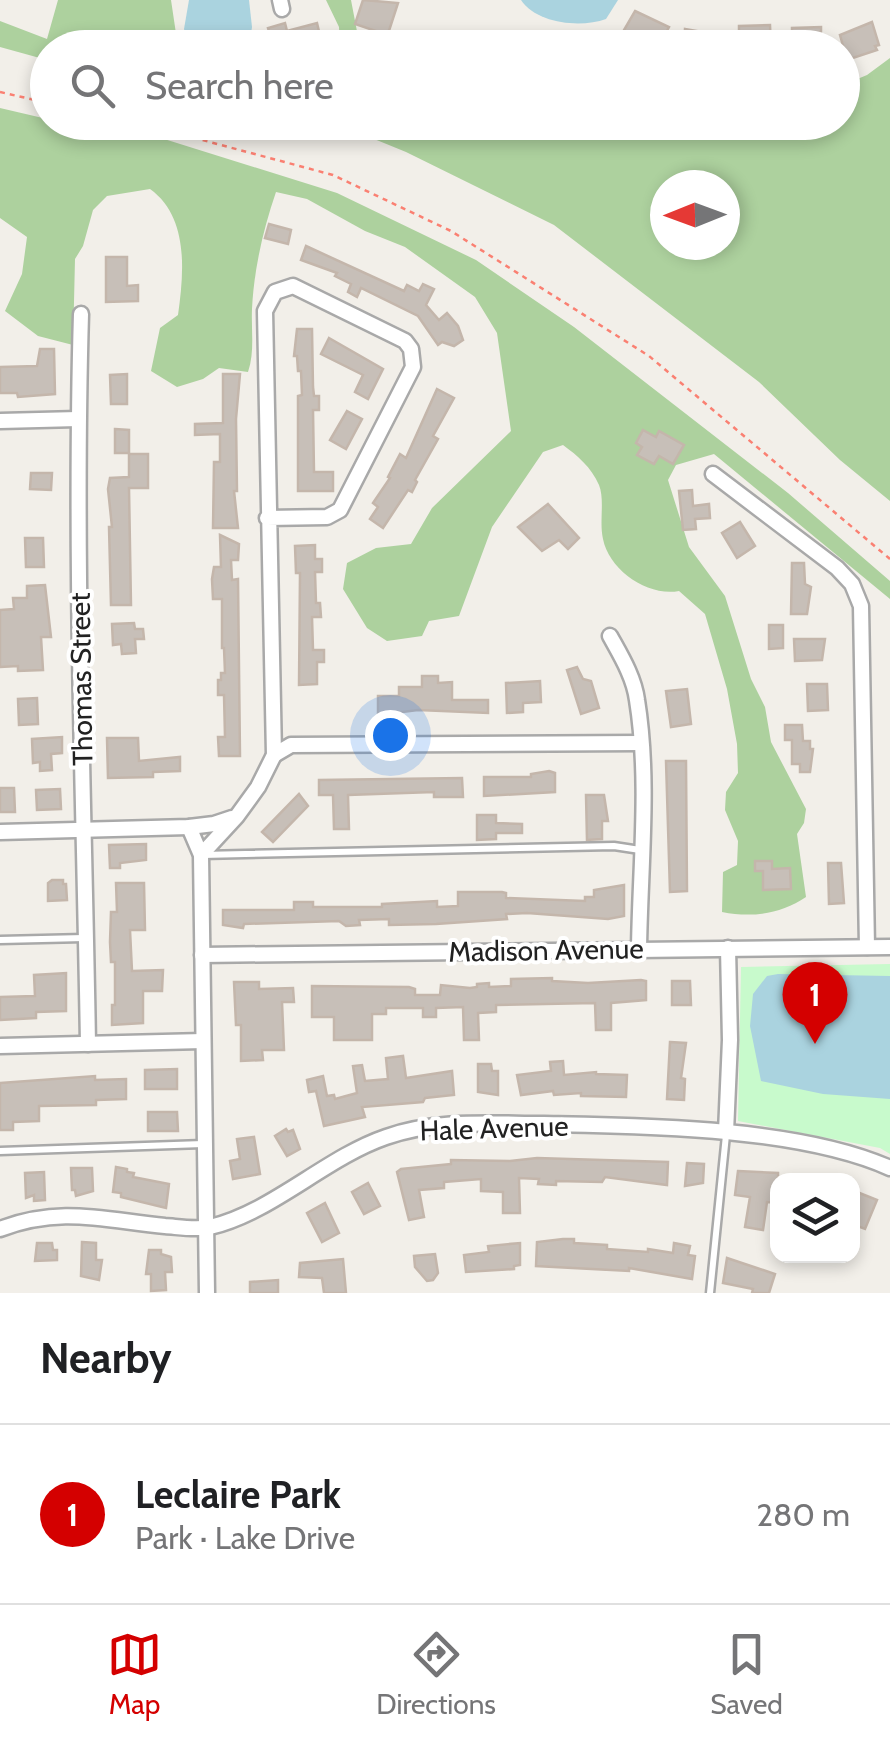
<!DOCTYPE html>
<html lang="en">
<head>
<meta charset="utf-8">
<style>
	body { margin:0; font-family:Cabin,sans-serif; background:#f2f2f2; color:#202124 }
	.controls { position:absolute; right:30px; bottom:30px; display:grid; overflow:hidden; border-radius:20px; box-shadow:0 5px 15px #0003 }
	.controls button { width:90px; height:90px; display:grid; place-items:center; padding:0; border:0; border-bottom:2px solid #e0e0e0; background:#fff; color:#202124; font:50px sans-serif }
	.compass { position:absolute; left:650px; top:170px; width:90px; height:90px; border-radius:50%; background:#fff; box-shadow:0 5px 15px #0003; rotate:269deg }
	.you { position:absolute; left:390px; top:735px; width:35px; height:35px; margin:-25px; border:8px solid #fff; border-radius:50%; background:#1a73e8; box-shadow:0 0 0 15px #1a73e833 }
	.badge { display:grid; place-items:center; width:65px; height:65px; border-radius:50%; background:#d40000; color:#fff; font-size:32px; font-weight:700 }
	.pin { position:absolute; translate:-50% -82px; filter:drop-shadow(0 2px 5px #0008) }
	.pin::after { content:''; position:absolute; top:52px; width:35px; height:30px; background:inherit; clip-path:polygon(0 0,100% 0,50% 100%) }
	.list { margin:0; padding:0; list-style:none }
	h2 { display:flex; justify-content:space-between; align-items:center; height:130px; margin:0; padding:0 40px; font-size:42px }
	h2 small { font-size:32px; font-weight:400; color:#757577 }
	.list li { display:grid; grid-template-columns:65px 1fr auto; gap:30px; align-items:center; box-sizing:border-box; height:180px; padding:0 40px; border-top:2px solid #e0e0e0 }
	.list b { display:block; font-size:38px; white-space:nowrap }
	.list p { margin:0; font-size:32px; white-space:nowrap; color:#757577 }
	.list em { font-size:32px; font-style:normal; color:#757577 }
	.icon { flex:none; width:55px; height:55px; fill:none; stroke:currentColor; stroke-width:2; stroke-linecap:round; stroke-linejoin:round }
	.map { position:relative; flex:none; width:890px; height:1293px; overflow:hidden }
	.search { position:absolute; background:#fff; box-shadow:0 5px 15px #0003; left:30px; right:30px; top:30px; height:110px; display:flex; align-items:center; gap:25px; box-sizing:border-box; padding:0 35px; border-radius:55px; color:#757577; font-size:38px }
	.sheet { height:310px; background:#fff }
	nav { display:flex; justify-content:space-around; align-items:center; box-sizing:border-box; height:140px; border-top:2px solid #e0e0e0; background:#fff; font-size:28px; color:#757577 }
	nav a { display:grid; justify-items:center; gap:5px }
	nav .on { color:#d40000 }
	.map>svg:first-child { display:block }
</style>
</head>
<body>
<div class="map">
<svg width="890" height="1293" viewBox="0 0 890 1293">
	<rect width="100%" height="100%" fill="#f2efe9"/>
	<g fill="#add19e" fill-rule="evenodd">
		<polygon points="58,0 171,0 178,47 48,48 47,60 0,47 0,21 47,39"/>
		<polygon points="326,0 351,0 360,47 340,47 339,27"/>
		<path d="M890,58V501L840,460L759,382L554,225L406,152L335,123L842,122L843,85L867,75ZM665,185H725V245H665Z"/>
		<path d="M0,108L47,119L48,122L129,128L337,193L476,260L574,327L788,493L890,581V599L714,454L676,465L668,480L689,547L725,596L751,679L765,707L771,742L806,809L804,823L797,834L806,897C781,914 752,918 722,912L723,872L737,865L738,841L725,810L726,792L738,773L737,744L727,689L705,614L679,591C648,597 609,570 603,539C599,522 605,500 599,485C591,467 578,456 563,445L543,452L492,527L459,616L429,621L422,636L387,641L367,628L343,589L347,563L376,548L411,544L432,508L511,431L497,333L475,297L405,247L365,231L307,199L276,192C263,230 254,269 252,309C251,330 255,351 248,372L219,368L203,379L177,387L151,371L160,328L178,315C184,272 189,217 150,189L107,196L93,210L83,246L75,259L73,345L38,336L5,311L22,274L27,237L0,218Z"/>
	</g>
	<polygon fill="#c8facc" points="890,964 890,1154 880,1148 738,1121 741,967"/>
	<g fill="#aad3df">
		<polygon points="189,0 249,0 252,27 249,47 188,47 184,29"/>
		<path d="M521,0H618L606,19C581,28 537,24 521,0Z"/>
		<polygon points="778,974 890,976 890,1099 823,1094 761,1081 750,1026 753,994 767,976"/>
	</g>
	<g fill="#c7bfb8" stroke="#c4b6ab" stroke-width="2.5">
		<polygon points="363,0 398,3 386,40 374,37 376,31 355,24"/>
		<polygon points="635,11 669,27 659,45 647,38 645,42 624,30"/>
		<polygon points="872,22 879,45 875,46 877,50 847,60 840,35"/>
		<polygon points="285,23 287,31 317,23 323,48 274,48 268,28"/>
		<polygon points="770,25 771,48 744,48 744,39 739,39 739,26"/>
		<polygon points="821,27 821,48 792,47 792,28"/>
		<polygon points="685,29 714,34 714,48 684,46"/>
		<polygon points="269,224 291,230 288,244 265,238"/>
		<polygon points="306,246 404,291 407,285 419,291 423,284 434,289 426,305 439,320 447,313 458,326 463,340 454,346 442,342 438,345 418,316 361,288 357,297 348,292 351,284 335,276 337,273 301,260"/>
		<polygon points="106,257 127,257 127,286 138,285 138,301 106,302"/>
		<polygon points="297,329 312,329 313,387 314,396 319,396 319,410 313,410 314,472 333,472 333,491 298,491 298,396 302,395 301,371 298,371 297,356 294,356"/>
		<polygon points="329,338 383,369 368,399 355,392 363,375 321,354"/>
		<polygon points="40,349 54,349 55,394 18,397 17,393 0,393 0,367 37,366"/>
		<polygon points="127,374 127,404 111,404 110,375"/>
		<polygon points="223,374 240,374 236,419 237,491 234,491 238,528 213,528 214,462 220,462 220,434 195,435 195,424 223,423"/>
		<polygon points="437,389 454,398 433,436 438,439 415,480 417,482 412,492 408,490 383,528 370,519 378,507 373,503 390,478 388,477 400,454 406,458"/>
		<polygon points="347,411 362,419 346,449 330,440"/>
		<polygon points="115,429 129,430 129,453 115,453"/>
		<polygon points="643,430 656,437 659,431 684,445 673,464 659,456 654,464 637,455 642,447 636,443"/>
		<polygon points="129,454 148,454 148,488 129,488 131,605 111,605 109,527 112,527 108,489 110,478 129,477"/>
		<polygon points="31,473 52,473 51,490 30,489"/>
		<polygon points="692,490 693,506 709,504 710,518 695,519 696,529 683,530 679,491"/>
		<polygon points="548,504 579,538 568,549 559,540 542,551 518,527"/>
		<polygon points="740,522 755,546 737,558 722,533"/>
		<polygon points="220,535 239,544 238,560 231,560 232,580 238,579 240,756 219,756 218,737 225,737 224,695 218,695 218,680 221,680 221,673 225,673 224,648 222,648 222,599 213,599 212,579 214,567 221,567"/>
		<polygon points="25,538 43,538 44,567 26,567"/>
		<polygon points="315,545 315,559 322,559 322,572 315,572 316,603 320,603 321,617 312,617 313,650 324,650 324,662 317,662 317,684 299,685 300,573 296,573 295,546"/>
		<polygon points="792,563 804,563 805,584 811,587 807,614 791,614"/>
		<polygon points="45,585 51,637 41,637 43,670 18,671 18,666 0,667 0,610 14,609 13,598 27,598 27,586"/>
		<polygon points="134,623 135,629 143,629 144,639 135,639 136,653 122,654 121,644 113,645 112,624"/>
		<polygon points="769,625 783,625 783,648 769,649"/>
		<polygon points="794,639 825,639 822,660 795,661"/>
		<polygon points="577,667 583,679 591,681 599,708 581,714 567,670"/>
		<polygon points="422,676 438,676 438,683 452,682 452,700 488,700 488,713 418,710 378,715 378,696 399,696 399,687 422,687"/>
		<polygon points="540,681 541,702 523,703 523,712 507,713 506,683"/>
		<polygon points="807,684 827,684 828,710 808,711"/>
		<polygon points="687,689 691,724 671,727 666,691"/>
		<polygon points="37,698 38,724 19,725 18,699"/>
		<polygon points="785,725 802,725 803,741 810,741 810,749 813,749 810,772 800,772 800,764 792,764 792,740 785,740"/>
		<polygon points="62,737 62,753 51,754 52,770 40,771 40,762 33,763 32,739"/>
		<polygon points="107,738 138,738 139,761 180,757 180,771 153,772 153,777 108,778"/>
		<polygon points="666,761 686,761 687,891 670,892"/>
		<polygon points="549,771 555,773 555,792 484,796 484,777 531,777 531,774"/>
		<polygon points="462,778 463,797 434,797 434,792 348,795 349,829 334,829 333,795 319,795 319,780"/>
		<polygon points="0,788 14,788 15,812 0,812"/>
		<polygon points="60,789 61,809 37,810 36,790"/>
		<polygon points="299,794 308,806 273,842 262,832"/>
		<polygon points="586,795 604,795 608,821 602,821 602,839 587,840"/>
		<polygon points="477,815 496,815 496,823 522,824 522,833 496,833 496,839 477,840"/>
		<polygon points="146,844 146,860 120,863 120,868 110,868 109,845"/>
		<polygon points="755,861 772,861 772,869 790,868 791,889 763,890 763,871 755,871"/>
		<polygon points="828,863 841,863 844,903 829,904"/>
		<polygon points="52,880 63,880 63,884 66,884 67,900 48,901 48,883"/>
		<polygon points="116,883 144,883 145,930 130,930 132,971 163,970 162,991 143,991 143,1023 112,1025 112,1005 115,1005 115,962 111,962 110,942 111,912 117,912"/>
		<polygon points="624,885 624,916 608,919 527,913 506,914 507,919 436,924 389,925 389,919 359,920 360,925 346,926 339,921 244,924 243,928 223,925 223,910 294,910 294,902 313,902 313,907 382,907 382,904 437,901 437,907 458,906 458,892 502,892 506,893 506,898 585,901 585,897 594,897 594,890"/>
		<polygon points="66,973 66,1011 36,1012 36,1018 0,1020 0,997 35,996 34,975"/>
		<polygon points="552,978 552,981 588,983 641,980 646,981 646,1000 611,1003 611,1030 596,1030 595,1003 496,1005 496,1012 478,1013 479,1040 464,1040 463,1007 436,1008 436,1017 423,1017 423,1008 386,1008 386,1014 372,1014 372,1040 334,1040 334,1017 312,1017 312,986 409,987 415,989 415,995 440,995 441,985 470,988 477,987 477,984 489,983 489,987 511,986 511,979"/>
		<polygon points="672,981 690,981 691,1005 672,1005"/>
		<polygon points="234,982 259,982 259,989 293,988 294,1002 282,1002 284,1050 262,1050 263,1060 241,1061 241,1025 236,1025"/>
		<polygon points="670,1042 686,1043 681,1078 685,1079 684,1100 667,1099"/>
		<polygon points="403,1056 406,1078 452,1071 454,1095 425,1098 423,1102 362,1107 365,1117 324,1126 316,1091 309,1092 307,1080 323,1076 327,1096 334,1095 335,1099 357,1093 353,1066 362,1065 365,1081 388,1079 386,1058"/>
		<polygon points="563,1061 564,1075 596,1072 596,1074 627,1075 626,1097 581,1096 581,1093 554,1095 553,1091 521,1095 517,1075 551,1071 550,1062"/>
		<polygon points="478,1064 491,1064 492,1071 498,1071 498,1095 478,1092"/>
		<polygon points="177,1069 177,1089 145,1089 145,1070"/>
		<polygon points="95,1076 95,1080 126,1079 126,1099 96,1100 96,1105 39,1106 39,1121 13,1122 13,1130 0,1130 0,1083"/>
		<polygon points="148,1112 177,1112 178,1131 148,1131"/>
		<polygon points="286,1129 288,1132 293,1130 300,1149 287,1156 275,1136"/>
		<polygon points="254,1137 260,1174 233,1179 230,1161 240,1159 237,1139"/>
		<polygon points="537,1158 668,1162 667,1185 605,1177 602,1182 556,1181 556,1185 538,1184 539,1179 519,1178 520,1213 503,1213 503,1192 481,1191 481,1179 444,1182 444,1188 419,1190 424,1217 409,1220 397,1172 401,1169 451,1164 451,1160 510,1161"/>
		<polygon points="687,1163 704,1164 703,1183 685,1186"/>
		<polygon points="116,1167 127,1169 127,1172 134,1173 133,1177 169,1184 166,1208 121,1197 121,1193 113,1192"/>
		<polygon points="71,1168 92,1168 93,1191 76,1196 75,1190 72,1190"/>
		<polygon points="738,1171 778,1173 778,1203 767,1202 763,1230 745,1227 750,1197 735,1195"/>
		<polygon points="44,1172 45,1200 34,1201 34,1195 26,1198 25,1173"/>
		<polygon points="368,1183 380,1206 364,1214 352,1192"/>
		<polygon points="857,1192 877,1200 865,1229 852,1224 852,1203"/>
		<polygon points="325,1203 339,1233 322,1242 307,1213"/>
		<polygon points="563,1239 574,1239 574,1243 607,1245 607,1249 648,1252 648,1249 673,1253 674,1243 690,1246 688,1255 695,1256 692,1279 629,1268 629,1271 536,1266 537,1242"/>
		<polygon points="82,1242 96,1243 96,1260 102,1260 99,1280 81,1276"/>
		<polygon points="37,1243 52,1243 53,1250 57,1250 57,1260 35,1261"/>
		<polygon points="520,1243 520,1265 514,1266 514,1269 466,1272 464,1255 489,1252 488,1246"/>
		<polygon points="149,1250 161,1250 161,1254 171,1257 172,1272 165,1272 166,1290 151,1291 151,1274 146,1274"/>
		<polygon points="435,1254 438,1273 433,1280 427,1281 415,1267 414,1256"/>
		<polygon points="727,1258 775,1274 769,1293 752,1293 753,1289 723,1283"/>
		<polygon points="343,1259 346,1293 324,1293 322,1278 299,1277 300,1263"/>
		<polygon points="278,1280 278,1293 250,1293 250,1282"/>
	</g>
	<g fill="none" stroke-linecap="round" stroke-linejoin="round">
		<defs>
			<g id="service">
				<polyline points="202,855 614,846 640,850"/>
				<polyline points="0,940 84,938"/>
				<polyline points="0,1151 203,1144"/>
				<polyline points="710,1293 726,1135"/>
			</g>
			<g id="minor">
				<polyline points="280,0 282,9"/>
				<path d="M81,314C74,557 84,800 88,1044"/>
				<polyline points="0,421 78,419"/>
				<polyline points="713,474 837,568 852,584 861,606 867,947"/>
				<path d="M610,636C621,656 634,677 637,700C650,781 640,868 639,949"/>
				<polyline points="274,755 291,745 640,743"/>
				<polyline points="189,827 201,855 207,1293"/>
				<polyline points="0,832 189,827 214,824 232,818"/>
				<polyline points="201,855 237,816 258,787 274,755 265,311 275,292 293,286 405,341 411,349 413,367 340,510 327,517 267,518"/>
				<polyline points="202,955 890,947"/>
				<polyline points="0,1046 203,1041"/>
				<polyline points="726,1132 730,1040 728,948"/>
				<path d="M0,1229C61,1206 103,1220 165,1226C179,1227 196,1230 210,1227C273,1212 325,1158 386,1137C437,1119 491,1124 544,1124C645,1126 798,1127 890,1168"/>
			</g>
		</defs>
		<use href="#service" stroke="#a9a9a9" stroke-width="11"/>
		<use href="#minor" stroke="#a9a9a9" stroke-width="19"/>
		<g stroke="#fa8072" stroke-width="2.5" stroke-dasharray="5 5" stroke-linecap="butt">
			<polyline points="0,92 48,103"/>
			<polyline points="135,122 333,175 451,231 649,356 890,559"/>
		</g>
		<use href="#service" stroke="#fff" stroke-width="6"/>
		<use href="#minor" stroke="#fff" stroke-width="14"/>
	</g>
	<g text-anchor="middle" stroke-width="8" stroke-linejoin="round" paint-order="stroke">
		<g font-size="28" fill="#222" stroke="#fff">
			<text transform="translate(81 679) rotate(-91)" y="10">Thomas Street</text>
			<text transform="translate(546 950) rotate(-1)" y="10">Madison Avenue</text>
			<text transform="translate(494 1128) rotate(-2)" y="10">Hale Avenue</text>
		</g>
	</g>
</svg>
<div class="controls">
<button><svg class="icon" aria-label="layers" viewBox="0 0 24 24"><path d="M12 4l9 5-9 5-9-5zM3 14l9 5 9-5"/></svg></button>
</div>
<svg class="compass" viewBox="-18 -18 36 36"><path d="M0-13l5 13h-10z" fill="#e53935"/><path d="M0 13l5-13h-10z" fill="#757577"/></svg>
<div class="you"></div>
<div class="pin badge" style="left:815px;top:1044px">1</div>
<div class="search"><svg class="icon" aria-label="search" viewBox="0 0 24 24"><circle cx="10" cy="10" r="6"/><path d="M15 15l6 6"/></svg>Search here</div>
</div>
<section class="sheet">
<h2>Nearby<small></small></h2>
<ul class="list">
<li><span class="badge">1</span><div><b>Leclaire Park</b><p>Park · Lake Drive</p></div><em>280 m</em></li>
</ul>
</section>
<nav>
<a class="on"><svg class="icon" aria-label="map" viewBox="0 0 24 24"><path d="M3 6l6-2 6 2 6-2v14l-6 2-6-2-6 2zM9 4v14M15 6v14"/></svg>Map</a>
<a><svg class="icon" aria-label="directions" viewBox="0 0 24 24"><path d="M12 3l9 9-9 9-9-9zM9 14v-3h6M13 9l2 2-2 2"/></svg>Directions</a>
<a><svg class="icon" aria-label="saved" viewBox="0 0 24 24"><path d="M7 4h10v16l-5-4-5 4z"/></svg>Saved</a>
</nav>
</body>
</html>
